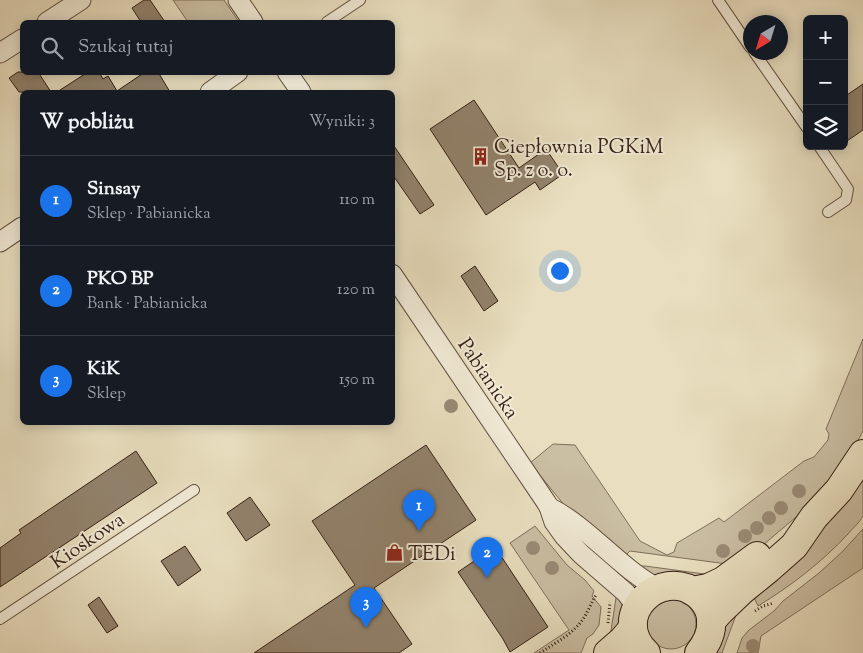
<!DOCTYPE html>
<html lang="pl">
<head>
<meta charset="utf-8">
<style>
	body { margin:0; font-family:"Sorts Mill Goudy",serif; background:#20242c; color:#f1f3f6 }
	.controls { position:absolute; right:15px; top:15px; display:grid; overflow:hidden; border-radius:8px; box-shadow:0 2px 12px #0003 }
	.controls button { width:45px; height:45px; display:grid; place-items:center; padding:0; border:0; border-bottom:1px solid #363941; background:#171b24; color:#f1f3f6; font:25px sans-serif }
	.compass { position:absolute; left:743px; top:15px; width:45px; height:45px; border-radius:50%; background:#171b24; box-shadow:0 2px 12px #0003; rotate:218deg }
	.you { position:absolute; left:559px; top:270px; width:18px; height:18px; margin:-12px; border:4px solid #fff; border-radius:50%; background:#1a73e8; box-shadow:0 0 0 8px #1a73e833 }
	.badge { display:grid; place-items:center; width:32px; height:32px; border-radius:50%; background:#1a73e8; color:#fff; font-size:16px; font-weight:700 }
	.pin { position:absolute; translate:-50% -41px; filter:drop-shadow(0 1px 2px #0008) }
	.pin::after { content:''; position:absolute; top:26px; width:18px; height:15px; background:inherit; clip-path:polygon(0 0,100% 0,50% 100%) }
	.list { margin:0; padding:0; list-style:none }
	h2 { display:flex; justify-content:space-between; align-items:center; height:65px; margin:0; padding:0 20px; font-size:21px }
	h2 small { font-size:16px; font-weight:400; color:#9ea1a6 }
	.list li { display:grid; grid-template-columns:32px 1fr auto; gap:15px; align-items:center; box-sizing:border-box; height:90px; padding:0 20px; border-top:1px solid #363941 }
	.list b { display:block; font-size:19px; white-space:nowrap }
	.list p { margin:0; font-size:16px; white-space:nowrap; color:#9ea1a6 }
	.list em { font-size:16px; font-style:normal; color:#9ea1a6 }
	.icon { flex:none; width:28px; height:28px; fill:none; stroke:currentColor; stroke-width:2; stroke-linecap:round; stroke-linejoin:round }
	.map { position:relative; flex:none; width:863px; height:653px; overflow:hidden }
	.search { position:absolute; background:#171b24; box-shadow:0 2px 12px #0003; left:20px; top:20px; width:375px; height:55px; display:flex; align-items:center; gap:12px; box-sizing:border-box; padding:0 18px; border-radius:8px; color:#9ea1a6; font-size:19px }
	.panel { position:absolute; background:#171b24; box-shadow:0 2px 12px #0003; left:20px; top:90px; width:375px; height:335px; border-radius:8px }
	.map>svg:first-child { display:block }
</style>
</head>
<body>
<div class="map">
<svg width="863" height="653" viewBox="0 0 863 653">
	<rect width="100%" height="100%" fill="#e9dfc0"/>
	<filter id="stains"><feTurbulence type="fractalNoise" baseFrequency=".004" numOctaves="4"/><feColorMatrix values="0 0 0 0 .2 0 0 0 0 .09 0 0 0 0 .02 0 0 0 .5 -.17"/></filter>
	<radialGradient id="worn" r=".72"><stop offset=".6" stop-color="#630" stop-opacity="0"/><stop offset="1" stop-color="#630" stop-opacity=".3"/></radialGradient>
	<g fill="#cabea3" stroke="#7f6e5c">
		<polygon points="173,0 224,0 239,22 188,22"/>
		<polygon points="863,339 863,431 856,444 838,469 817,495 796,517 756,551 727,564 630,551 625,556 565,506 530,463 553,444 575,445 640,541 667,555 674,552 677,543 719,518 724,522 804,461 814,457 828,440 829,434 826,429"/>
		<path d="M863,474C863,481 863,511 863,516C860,522 852,529 848,534C822,562 791,586 758,606L752,593L817,536L844,502Z"/>
		<polygon points="535,526 567,565 585,580 594,591 592,596 601,607 599,625 593,634 587,638 581,653 534,653 569,630 510,543"/>
		<polygon points="863,529 863,568 761,636 758,653 737,653 742,638 749,630 774,611 783,601 819,573 842,552"/>
		<polygon points="640,566 645,566 712,575 716,578 659,577 652,575"/>
		<path d="M618,593C630,617 624,617 610,637L616,598Z"/>
		<circle cx="671" cy="624" r="25"/>
		<polygon points="736,612 736,615 722,653 710,653 720,630"/>
	</g>
	<g fill="#92836d" stroke="#341f14">
		<polygon points="144,0 150,0 165,22 141,22 132,8"/>
		<polygon points="18,72 38,72 51,92 19,92 9,78"/>
		<polygon points="88,72 99,72 103,79 108,76 117,91 145,72 158,72 170,92 57,92"/>
		<polygon points="863,84 863,130 844,143 844,97"/>
		<polygon points="474,100 519,168 546,149 563,174 540,190 535,182 486,215 430,129"/>
		<polygon points="392,143 434,205 420,214 392,174"/>
		<polygon points="475,266 498,301 484,311 461,276"/>
		<polygon points="426,445 476,520 374,588 412,644 399,653 254,653 355,585 312,521"/>
		<polygon points="136,451 157,483 0,587 0,548 21,533 19,530"/>
		<polygon points="250,497 270,525 246,541 227,513"/>
		<polygon points="185,546 201,570 178,586 161,561"/>
		<polygon points="495,547 548,627 510,652 503,639 458,572"/>
		<polygon points="99,597 118,626 107,633 88,605"/>
	</g>
	<g fill="none" stroke-linecap="round" stroke-linejoin="round">
		<defs>
			<g id="lane">
				<polyline points="718,0 750,47"/>
				<polyline points="327,22 360,0"/>
				<polyline points="754,52 807,128"/>
				<polyline points="819,146 848,189 846,200 828,212"/>
				<polyline points="0,619 194,490"/>
			</g>
			<g id="street">
				<polyline points="238,0 253,22"/>
				<polyline points="47,22 81,0"/>
				<polyline points="0,53 22,39"/>
				<polyline points="287,72 301,92"/>
				<polyline points="210,92 238,72"/>
				<polyline points="0,242 22,227"/>
				<polyline points="392,274 546,502 549,507 554,522 564,536 581,554 626,593 637,608"/>
				<path d="M549,507C590,528 618,567 659,589"/>
			</g>
			<g id="primary">
				<polyline points="692,591 708,588 723,581 757,556"/>
				<polyline points="711,621 721,610 741,591 768,569 794,546 814,517 839,490 863,454"/>
				<polyline points="608,653 623,640 633,628"/>
				<path d="M646,653C608,616 660,566 697,594C703,599 708,606 710,613C714,628 708,642 699,653"/>
			</g>
		</defs>
		<use href="#lane" stroke="#614f3f" stroke-width="12"/>
		<use href="#street" stroke="#614f3f" stroke-width="21"/>
		<use href="#primary" stroke="#341f14" stroke-width="30"/>
		<g stroke="#341f14" stroke-width="3" stroke-dasharray="1 2.5" stroke-linecap="butt">
			<polyline points="755,611 763,606 774,603"/>
			<polyline points="608,623 610,602"/>
			<path d="M540,653C555,643 573,634 583,619C588,612 591,603 596,595"/>
		</g>
		<use href="#lane" stroke="#f1ead6" stroke-width="10"/>
		<use href="#street" stroke="#f1ead6" stroke-width="19"/>
		<use href="#primary" stroke="#e9dfc0" stroke-width="28"/>
	</g>
	<g fill="#9a8b75">
		<circle cx="451" cy="406" r="7"/>
		<circle cx="799" cy="491" r="7"/>
		<circle cx="781" cy="508" r="7"/>
		<circle cx="769" cy="518" r="7"/>
		<circle cx="757" cy="528" r="7"/>
		<circle cx="745" cy="536" r="7"/>
		<circle cx="533" cy="548" r="7"/>
		<circle cx="723" cy="551" r="7"/>
		<circle cx="552" cy="568" r="7"/>
		<circle cx="753" cy="646" r="7"/>
	</g>
	<defs>
		<symbol id="building-bare" viewBox="-9 -9 18 18"><path d="M-4-6H4V6H1V3H-1V6H-4ZM-2.5-4.3h1.7v1.8h-1.7ZM.8-4.3h1.7v1.8H.8ZM-2.5-1h1.7V.8h-1.7ZM.8-1h1.7V.8H.8Z" fill="#8f2418" stroke="#f1ead6" stroke-width="2.5" paint-order="stroke"/></symbol>
		<symbol id="shop-bare" viewBox="-9 -9 18 18"><path d="M-5-2.5h2.3a2.7 3.5 0 0 1 5.4 0H5L5.5 6h-11ZM-1.5-2.5h3a1.5 2.3 0 0 0-3 0Z" fill="#8f2418" stroke="#f1ead6" stroke-width="2.5" paint-order="stroke"/></symbol>
	</defs>
	<g fill-rule="evenodd">
		<use href="#building-bare" x="468" y="144" width="25" height="25"/>
		<use href="#shop-bare" x="382" y="540" width="25" height="25"/>
	</g>
	<g text-anchor="middle" stroke-width="4" stroke-linejoin="round" paint-order="stroke">
		<g font-size="20" fill="#341f14" stroke="#f1ead6" text-anchor="start">
			<text x="494" y="153">Ciepłownia PGKiM<tspan x="494" dy="23">Sp. z o. o.</tspan></text>
			<text x="408" y="560">TEDi</text>
		</g>
		<g font-size="20" fill="#341f14" stroke="#f1ead6">
			<text transform="translate(489 378) rotate(56)" y="7">Pabianicka</text>
			<text transform="translate(87 540) rotate(-34)" y="7">Kioskowa</text>
		</g>
	</g>
	<rect width="100%" height="100%" filter="url(#stains)"/>
	<rect width="100%" height="100%" fill="url(#worn)"/>
</svg>
<div class="controls">
<button>+</button>
<button>−</button>
<button><svg class="icon" aria-label="layers" viewBox="0 0 24 24"><path d="M12 4l9 5-9 5-9-5zM3 14l9 5 9-5"/></svg></button>
</div>
<svg class="compass" viewBox="-18 -18 36 36"><path d="M0-13l5 13h-10z" fill="#e53935"/><path d="M0 13l5-13h-10z" fill="#9ea1a6"/></svg>
<div class="you"></div>
<div class="pin badge" style="left:419px;top:531px">1</div>
<div class="pin badge" style="left:487px;top:578px">2</div>
<div class="pin badge" style="left:366px;top:628px">3</div>
<div class="search"><svg class="icon" aria-label="search" viewBox="0 0 24 24"><circle cx="10" cy="10" r="6"/><path d="M15 15l6 6"/></svg>Szukaj tutaj</div>
<section class="panel">
<h2>W pobliżu<small>Wyniki: 3</small></h2>
<ul class="list">
<li><span class="badge">1</span><div><b>Sinsay</b><p>Sklep · Pabianicka</p></div><em>110 m</em></li>
<li><span class="badge">2</span><div><b>PKO BP</b><p>Bank · Pabianicka</p></div><em>120 m</em></li>
<li><span class="badge">3</span><div><b>KiK</b><p>Sklep</p></div><em>150 m</em></li>
</ul>
</section>
</div>
</body>
</html>
